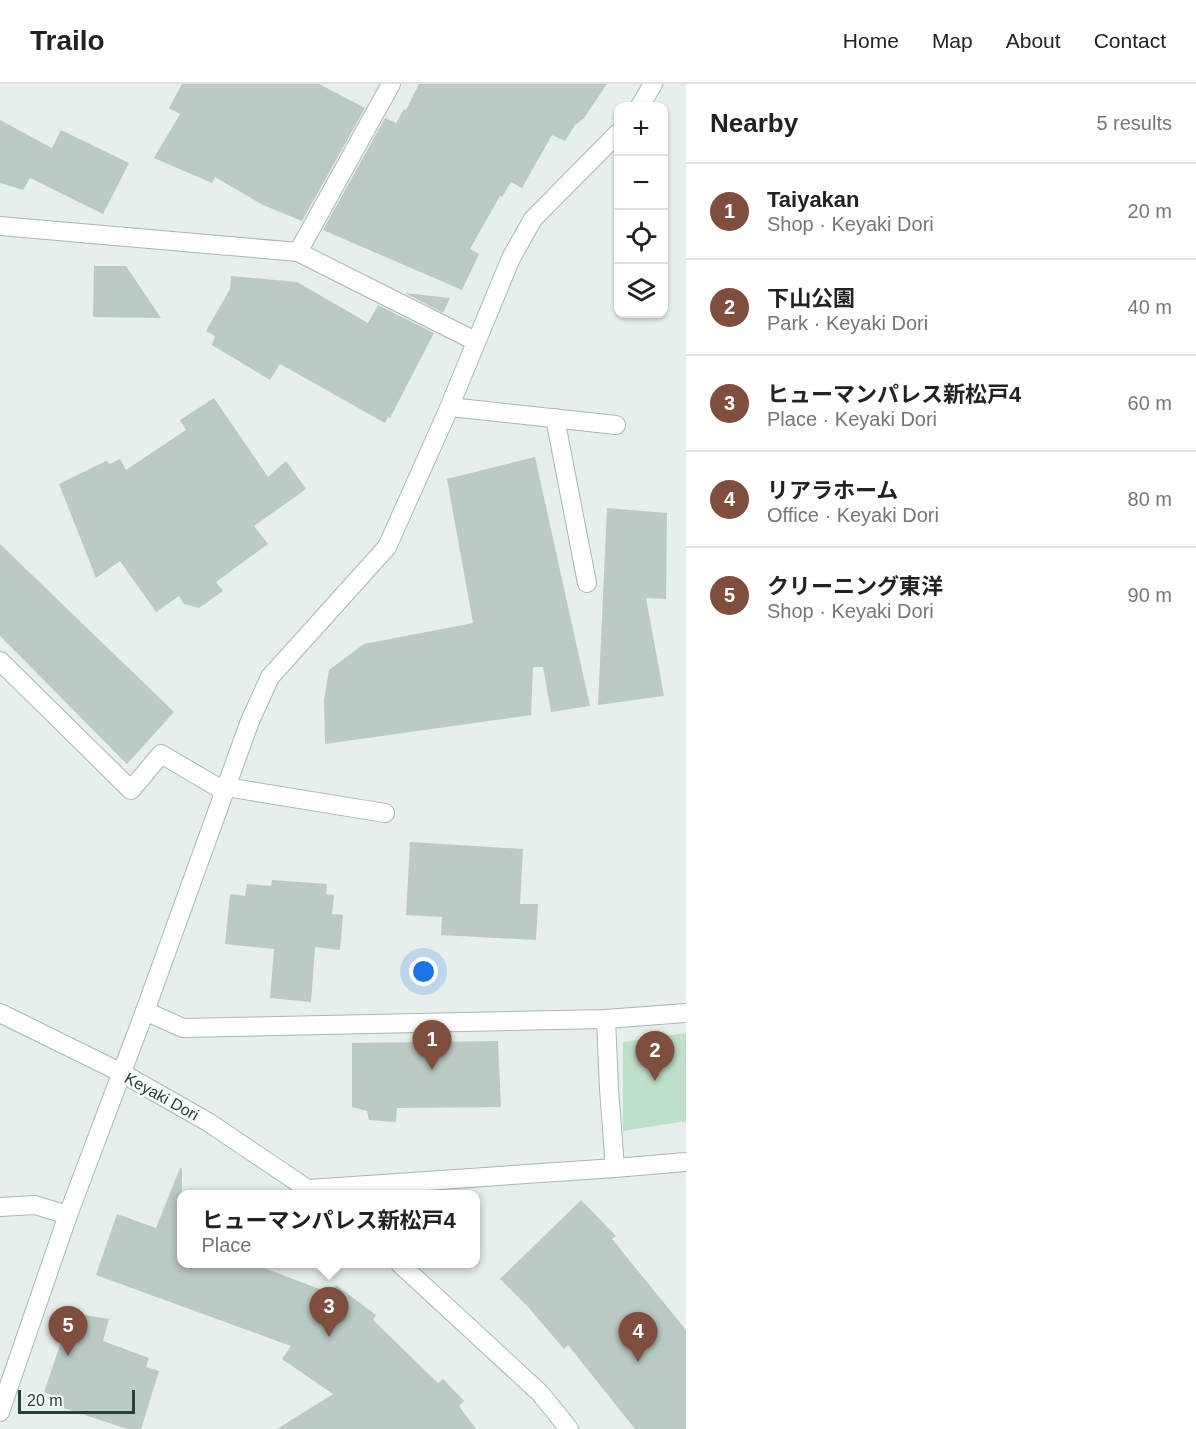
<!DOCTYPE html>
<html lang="en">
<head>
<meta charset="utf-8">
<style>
	body { margin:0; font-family:Helvetica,"Noto Sans JP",sans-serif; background:#f6f6f6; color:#222 }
	.controls { position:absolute; right:18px; top:18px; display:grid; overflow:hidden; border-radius:12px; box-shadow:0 2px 4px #0004 }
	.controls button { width:54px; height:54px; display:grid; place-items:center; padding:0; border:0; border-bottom:2px solid #e0e0e0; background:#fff; color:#222; font:30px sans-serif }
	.scale { position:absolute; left:18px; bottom:15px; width:117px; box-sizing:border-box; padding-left:6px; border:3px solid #24423a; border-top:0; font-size:16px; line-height:21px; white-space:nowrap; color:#24423a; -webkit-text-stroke:4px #f7fbf9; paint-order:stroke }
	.you { position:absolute; left:424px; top:888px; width:21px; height:21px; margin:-15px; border:4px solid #fff; border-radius:50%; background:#1a73e8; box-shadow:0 0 0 9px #1a73e833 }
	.badge { display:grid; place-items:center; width:39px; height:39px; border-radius:50%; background:#804e3d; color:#fff; font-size:20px; font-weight:700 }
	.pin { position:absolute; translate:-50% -50px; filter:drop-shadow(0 2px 3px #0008) }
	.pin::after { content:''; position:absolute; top:32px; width:21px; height:18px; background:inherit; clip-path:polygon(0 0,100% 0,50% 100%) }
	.popup { position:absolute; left:177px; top:1106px; width:303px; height:78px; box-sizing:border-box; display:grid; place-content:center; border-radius:12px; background:#fff; filter:drop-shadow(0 2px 4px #0005); font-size:20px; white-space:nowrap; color:#767676 }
	.popup b { font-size:22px; color:#222 }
	.popup::after { content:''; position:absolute; left:50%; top:100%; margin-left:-12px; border:12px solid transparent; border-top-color:#fff }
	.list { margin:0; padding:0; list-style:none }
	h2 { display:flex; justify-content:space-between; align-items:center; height:78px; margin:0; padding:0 24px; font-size:26px }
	h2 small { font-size:20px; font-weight:400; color:#767676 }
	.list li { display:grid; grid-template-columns:39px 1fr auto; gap:18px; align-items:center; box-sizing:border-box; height:96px; padding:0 24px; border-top:2px solid #e0e0e0 }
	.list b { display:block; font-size:22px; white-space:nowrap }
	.list p { margin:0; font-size:20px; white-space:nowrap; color:#767676 }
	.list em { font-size:20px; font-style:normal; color:#767676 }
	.icon { flex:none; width:33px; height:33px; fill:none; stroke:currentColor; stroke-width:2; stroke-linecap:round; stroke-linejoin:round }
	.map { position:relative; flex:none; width:686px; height:1345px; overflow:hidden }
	header { display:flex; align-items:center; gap:36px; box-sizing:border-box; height:84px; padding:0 30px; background:#fff; border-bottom:2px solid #e0e0e0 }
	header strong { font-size:28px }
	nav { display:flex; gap:33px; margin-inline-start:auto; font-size:21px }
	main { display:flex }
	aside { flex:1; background:#fff }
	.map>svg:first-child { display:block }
</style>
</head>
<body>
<header>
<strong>Trailo</strong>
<nav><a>Home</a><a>Map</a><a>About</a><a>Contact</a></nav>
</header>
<main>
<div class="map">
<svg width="686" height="1345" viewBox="0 0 686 1345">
	<rect width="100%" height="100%" fill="#e6efeb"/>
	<polygon fill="#bfe0c8" points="686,949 686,1037 623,1047 623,958"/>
	<g fill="#bbcac4">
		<polygon points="182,0 319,0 365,24 302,137 263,121 215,93 212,99 154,74 180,30 169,24"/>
		<polygon points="419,0 607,0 584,34 575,41 565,57 552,51 522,104 511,98 502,113 500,112 470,165 479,170 462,206 323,146 385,34 396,39 404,25 406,26"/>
		<polygon points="0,36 52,64 61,46 129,79 103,130 30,94 23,106 0,99"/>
		<polygon points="94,182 126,182 161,234 93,233"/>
		<polygon points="231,192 297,198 368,239 378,221 434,249 390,334 388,333 385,339 280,280 270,296 212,261 215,252 206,247 230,205"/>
		<polygon points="405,209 450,214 443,229"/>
		<polygon points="214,314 268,393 286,377 306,405 254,442 268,460 216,498 223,507 199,524 184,520 179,512 156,528 120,477 96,494 59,400 106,377 110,380 120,375 126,386 186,346 180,336"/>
		<polygon points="535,373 590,622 551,628 543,583 533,583 531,631 325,660 324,616 329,586 364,560 473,539 447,395"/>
		<polygon points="607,424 667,429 666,515 646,514 664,612 598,621"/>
		<polygon points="0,460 174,628 127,680 0,552"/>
		<polygon points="410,758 523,765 520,820 538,820 536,856 441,851 442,833 406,831"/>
		<polygon points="272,796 327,800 326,810 334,811 332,830 343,831 340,866 315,863 311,918 270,914 274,865 225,860 230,810 245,812 247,800 271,802"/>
		<polygon points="498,957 501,1023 397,1024 396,1038 369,1036 367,1027 352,1023 352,959"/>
		<polygon points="180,1084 182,1084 182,1179 251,1179 330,1209 336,1201 376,1231 373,1236 438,1299 443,1295 464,1317 459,1322 476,1345 277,1345 333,1310 282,1275 291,1262 96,1191 117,1130 156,1144"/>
		<polygon points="581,1116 616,1152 612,1155 686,1246 686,1345 635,1345 568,1261 564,1265 529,1224 500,1195"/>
		<polygon points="71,1229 109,1235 103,1257 149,1274 146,1283 159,1287 141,1345 127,1345 49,1319 52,1311 44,1308"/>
	</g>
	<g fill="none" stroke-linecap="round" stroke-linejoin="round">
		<defs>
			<g id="lane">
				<polyline points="450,323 616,341"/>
				<polyline points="555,334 587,499"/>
				<polyline points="0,577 131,706 161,670 224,707"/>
			</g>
			<g id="street">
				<polyline points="0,142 298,168 391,0"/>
				<polyline points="298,168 475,257"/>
				<polyline points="226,703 385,729"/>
				<polyline points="145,927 183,944 606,935 686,929"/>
				<polyline points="606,935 609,1005 615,1084"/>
				<polyline points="309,1105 615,1084 686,1078"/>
				<polyline points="0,1123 35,1121 68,1131"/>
			</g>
			<g id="secondary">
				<polyline points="640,22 653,0"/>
				<polyline points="0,929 120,988 208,1038 315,1110"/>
				<polyline points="400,1180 540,1309 569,1345"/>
				<polyline points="0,1328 68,1131 145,927 250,637 270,593 387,463 446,331 511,174 533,135 618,49"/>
			</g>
		</defs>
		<use href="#lane" stroke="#a8b8b2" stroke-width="20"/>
		<use href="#street" stroke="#a8b8b2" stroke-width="20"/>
		<use href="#secondary" stroke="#a4bbb3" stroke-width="20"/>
		<use href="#lane" stroke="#fff" stroke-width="18"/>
		<use href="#street" stroke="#fff" stroke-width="18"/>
		<use href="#secondary" stroke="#fff" stroke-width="18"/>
	</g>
	<g text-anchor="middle" stroke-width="5" stroke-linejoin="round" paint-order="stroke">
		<g font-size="16" fill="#24423a" stroke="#f7fbf9">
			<text transform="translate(162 1012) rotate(29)" y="6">Keyaki Dori</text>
		</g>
	</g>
</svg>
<div class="controls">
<button>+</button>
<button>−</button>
<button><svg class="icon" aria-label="locate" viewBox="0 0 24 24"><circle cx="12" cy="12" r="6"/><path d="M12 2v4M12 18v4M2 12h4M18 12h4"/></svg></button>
<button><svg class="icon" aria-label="layers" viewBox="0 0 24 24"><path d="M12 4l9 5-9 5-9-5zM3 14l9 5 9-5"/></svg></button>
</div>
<div class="scale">20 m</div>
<div class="you"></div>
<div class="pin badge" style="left:432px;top:986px">1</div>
<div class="pin badge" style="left:655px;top:997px">2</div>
<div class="pin badge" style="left:329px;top:1253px">3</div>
<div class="popup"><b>ヒューマンパレス新松戸4</b>Place</div>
<div class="pin badge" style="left:638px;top:1278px">4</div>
<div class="pin badge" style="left:68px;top:1272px">5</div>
</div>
<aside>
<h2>Nearby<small>5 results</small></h2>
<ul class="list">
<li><span class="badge">1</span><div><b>Taiyakan</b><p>Shop · Keyaki Dori</p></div><em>20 m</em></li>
<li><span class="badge">2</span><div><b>下山公園</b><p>Park · Keyaki Dori</p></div><em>40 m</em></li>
<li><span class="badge">3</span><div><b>ヒューマンパレス新松戸4</b><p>Place · Keyaki Dori</p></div><em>60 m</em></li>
<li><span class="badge">4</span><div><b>リアラホーム</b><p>Office · Keyaki Dori</p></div><em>80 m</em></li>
<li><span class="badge">5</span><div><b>クリーニング東洋</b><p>Shop · Keyaki Dori</p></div><em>90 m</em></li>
</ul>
</aside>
</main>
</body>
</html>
